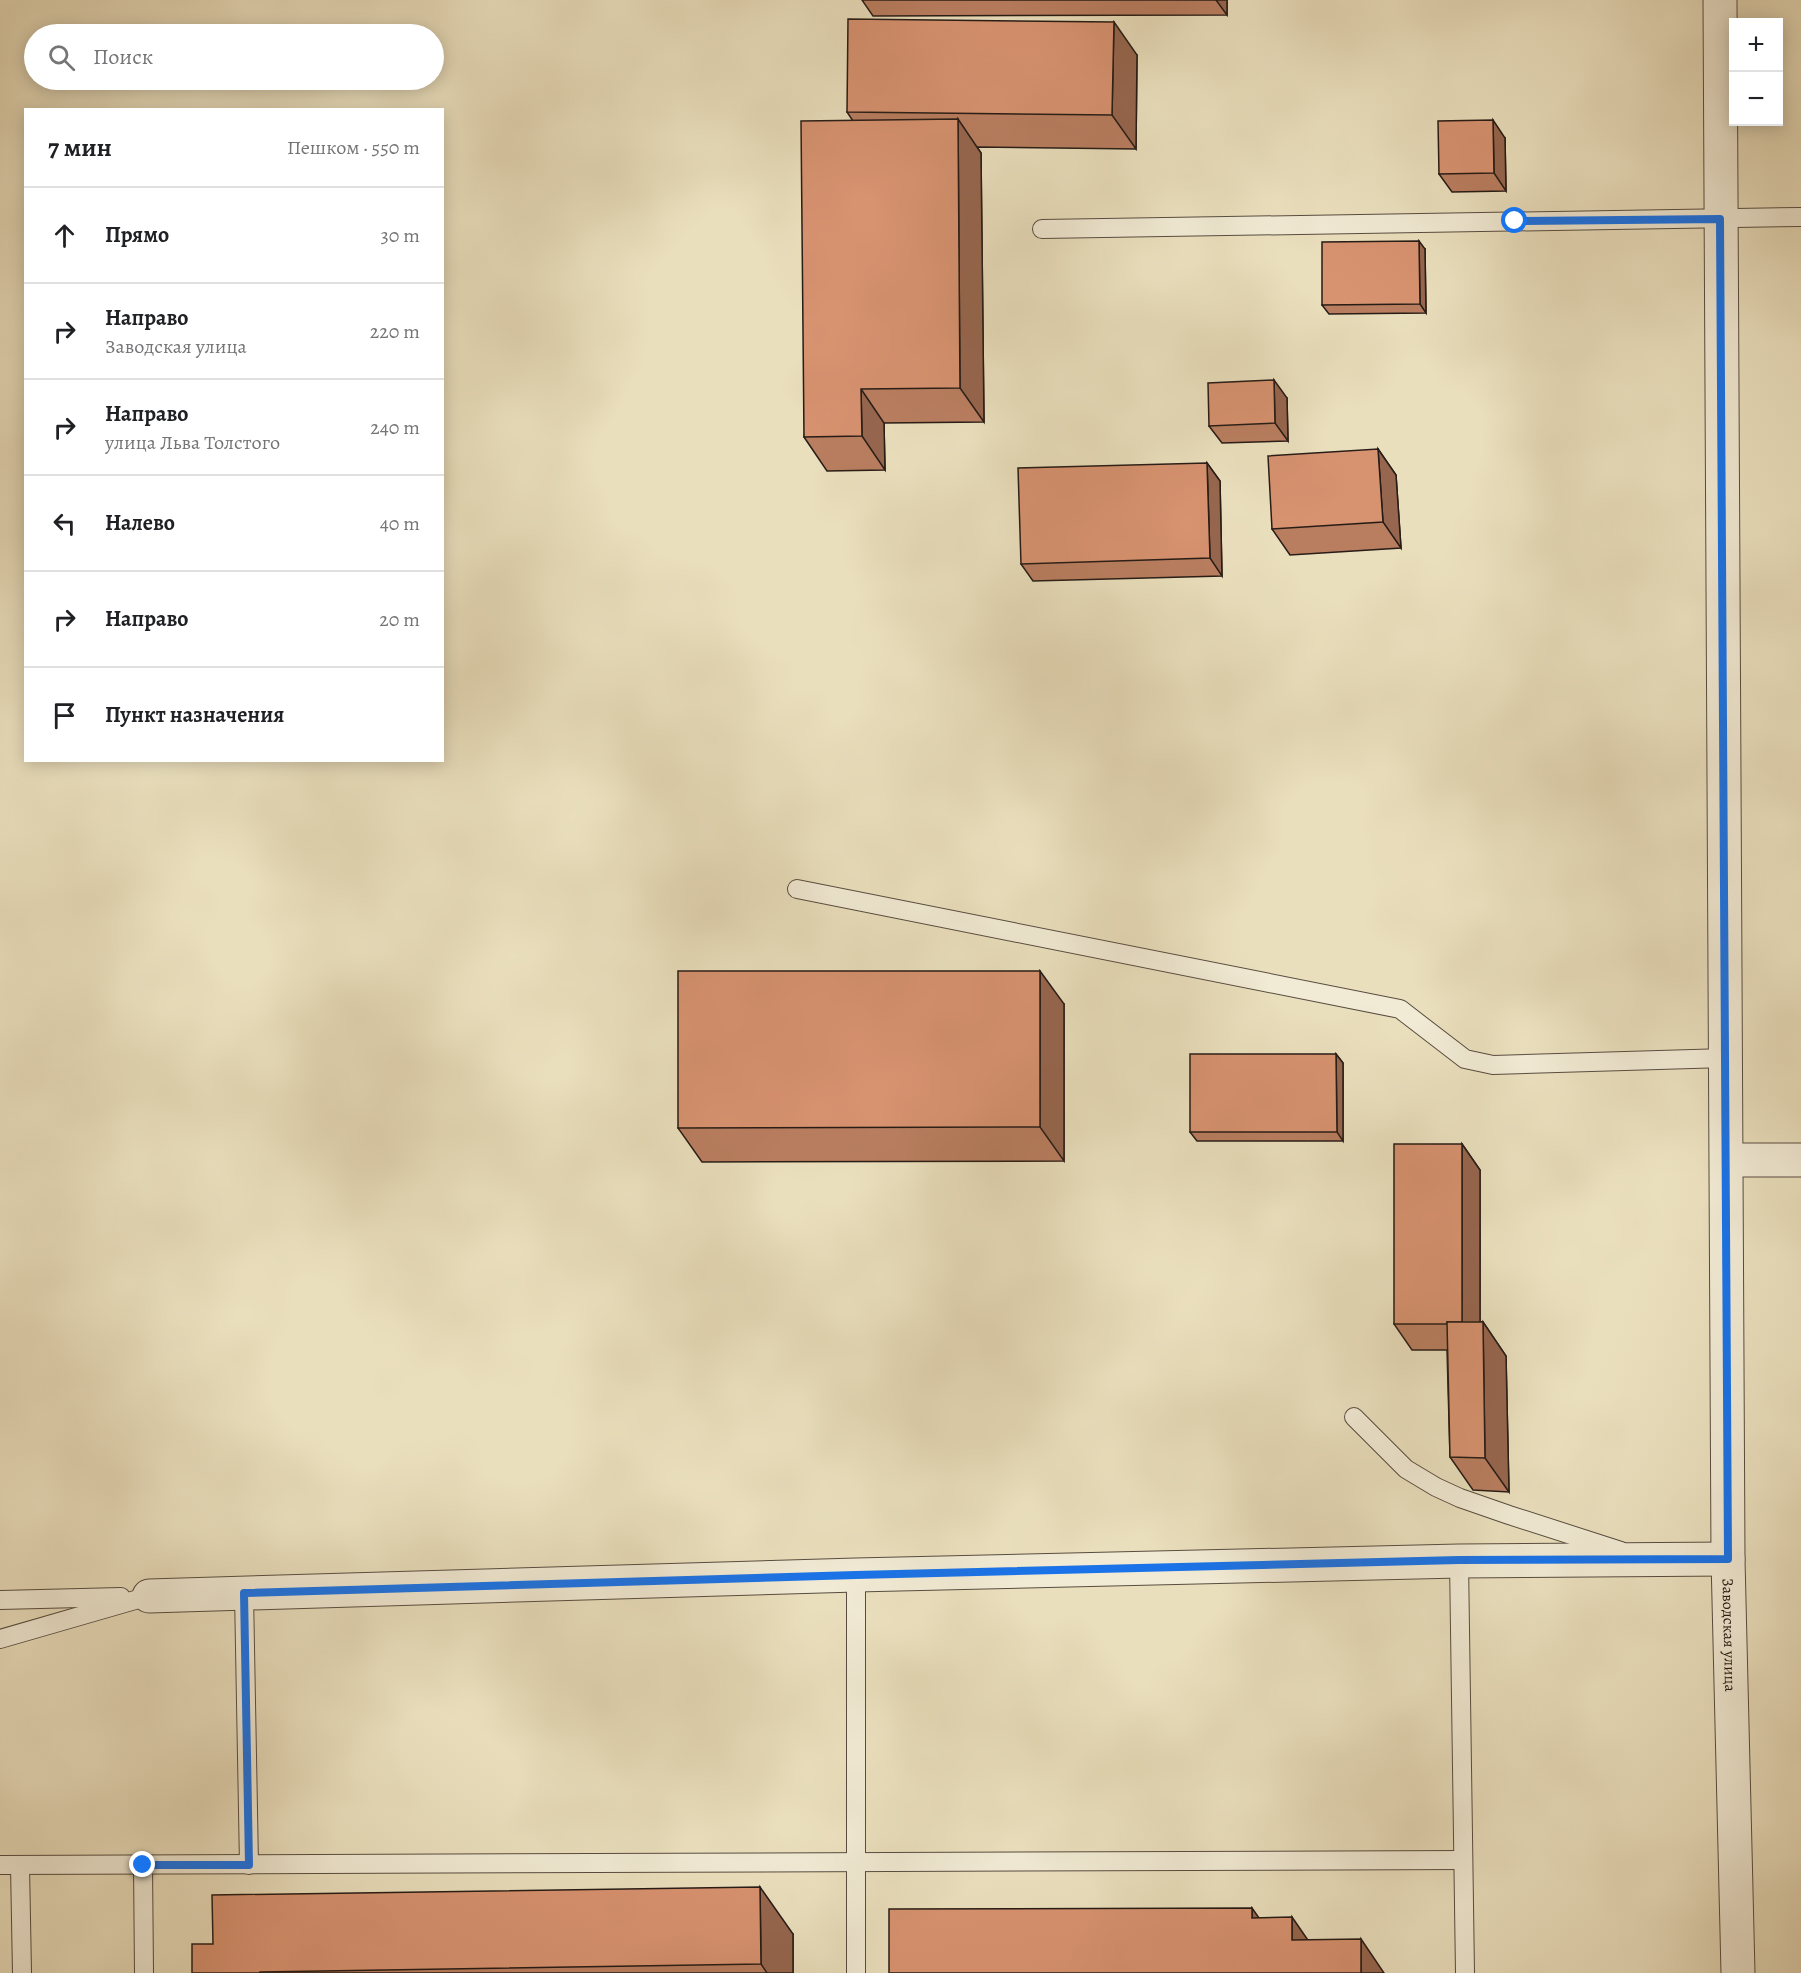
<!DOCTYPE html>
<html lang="ru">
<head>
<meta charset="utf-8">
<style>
	body { margin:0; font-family:Alegreya,serif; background:#f6f6f6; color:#202124 }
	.controls { position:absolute; right:18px; top:18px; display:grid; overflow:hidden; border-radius:0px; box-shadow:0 3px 15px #0003 }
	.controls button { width:54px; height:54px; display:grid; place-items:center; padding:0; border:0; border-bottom:2px solid #e0e0e0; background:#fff; color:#202124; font:30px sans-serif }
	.stop { position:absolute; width:18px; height:18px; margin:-14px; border:4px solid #1a73e8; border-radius:50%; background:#fff }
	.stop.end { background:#1a73e8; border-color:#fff; box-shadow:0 2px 6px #0008 }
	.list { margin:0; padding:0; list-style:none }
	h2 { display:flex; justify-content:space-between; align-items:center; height:78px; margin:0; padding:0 24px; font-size:26px }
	h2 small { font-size:20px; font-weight:400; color:#757577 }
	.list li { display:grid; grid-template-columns:39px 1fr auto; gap:18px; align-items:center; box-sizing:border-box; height:96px; padding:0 24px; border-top:2px solid #e0e0e0 }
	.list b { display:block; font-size:22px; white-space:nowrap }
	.list p { margin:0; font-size:20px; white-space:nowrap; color:#757577 }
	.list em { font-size:20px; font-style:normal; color:#757577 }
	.icon { flex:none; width:33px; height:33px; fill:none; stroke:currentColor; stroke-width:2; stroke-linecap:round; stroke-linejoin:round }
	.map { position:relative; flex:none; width:1801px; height:1973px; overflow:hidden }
	.search { position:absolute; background:#fff; box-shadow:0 3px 15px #0003; left:24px; top:24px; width:420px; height:66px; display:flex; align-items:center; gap:15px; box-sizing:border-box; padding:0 21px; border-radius:33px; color:#757577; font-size:22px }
	.panel { position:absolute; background:#fff; box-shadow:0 3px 15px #0003; left:24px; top:108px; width:420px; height:654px; border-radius:0px }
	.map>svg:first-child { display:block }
</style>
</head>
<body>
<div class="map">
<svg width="1801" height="1973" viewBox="0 0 1801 1973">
	<rect width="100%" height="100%" fill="#eadfbd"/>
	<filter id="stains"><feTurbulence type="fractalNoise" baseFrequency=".00333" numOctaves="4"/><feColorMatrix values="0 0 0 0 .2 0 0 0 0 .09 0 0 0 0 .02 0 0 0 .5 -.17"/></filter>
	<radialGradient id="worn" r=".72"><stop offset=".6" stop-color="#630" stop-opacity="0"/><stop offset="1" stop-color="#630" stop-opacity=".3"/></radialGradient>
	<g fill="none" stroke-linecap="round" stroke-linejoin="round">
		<defs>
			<g id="service">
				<polyline points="1042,229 1801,217"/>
				<polyline points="797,889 1400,1009 1465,1059 1493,1065 1726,1058"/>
				<polyline points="1354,1417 1406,1469 1436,1487 1460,1498 1509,1515 1621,1551"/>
				<polyline points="1459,1561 1465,1973"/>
				<polyline points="244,1593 249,1865"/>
				<polyline points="0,1600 121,1597"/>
				<polyline points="0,1639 149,1596"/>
				<polyline points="0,1865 1463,1860"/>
				<polyline points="20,1865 22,1973"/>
				<polyline points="143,1865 144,1973"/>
				<polyline points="856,1973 856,1575"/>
			</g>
			<g id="minor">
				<polyline points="1727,1160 1801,1160"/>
				<polyline points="149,1596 856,1575 1459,1561 1728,1559"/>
			</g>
			<g id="tertiary">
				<path id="s1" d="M1720,0L1728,1559L1738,1973"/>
			</g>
		</defs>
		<use href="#service" stroke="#584d40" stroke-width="20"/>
		<use href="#minor" stroke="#584d40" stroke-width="35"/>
		<use href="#tertiary" stroke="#584d40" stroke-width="35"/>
		<use href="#service" stroke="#f1ead4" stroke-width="18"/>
		<use href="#minor" stroke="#f1ead4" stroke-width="33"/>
		<use href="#tertiary" stroke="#f1ead4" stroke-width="33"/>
	</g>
	<g fill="#b97e60" stroke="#271c16" stroke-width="1.5">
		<polygon points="862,0 1227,0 1227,15 873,16"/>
		<polygon points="1137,55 1136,149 977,147 981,153 984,422 884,423 885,470 827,471 804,437 853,121 847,112"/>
		<polygon points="1505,138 1506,191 1452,192 1439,174"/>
		<polygon points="1425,249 1426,313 1329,314 1322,305"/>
		<polygon points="1287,398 1288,441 1222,443 1209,426"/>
		<polygon points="1378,449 1396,475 1401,548 1290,555 1272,529"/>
		<polygon points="1207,463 1220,481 1222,576 1033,581 1021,564"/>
		<polygon points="1064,1004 1064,1161 702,1162 678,1128"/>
		<polygon points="1336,1054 1343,1063 1343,1141 1197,1141 1190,1132"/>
		<polygon points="1462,1144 1480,1170 1480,1322 1483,1322 1506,1356 1509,1492 1473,1490 1450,1457 1447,1350 1412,1350 1394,1324"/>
		<polygon points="793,1934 793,1973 192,1973"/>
	</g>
	<g fill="#96664e" stroke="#271c16" stroke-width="1.5">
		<polygon points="1216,0 1227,0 1227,15"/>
		<polygon points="1114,22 1137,55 1136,149 1112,115"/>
		<polygon points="958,119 981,153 984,422 960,388"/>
		<polygon points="1493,120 1505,138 1506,191 1494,173"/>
		<polygon points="1419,241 1425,249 1426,313 1420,304"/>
		<polygon points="1274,380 1287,398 1288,441 1275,423"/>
		<polygon points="861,389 884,423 885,470 862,436"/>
		<polygon points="1378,449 1396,475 1401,548 1383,522"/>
		<polygon points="1207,463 1220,481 1222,576 1210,558"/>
		<polygon points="1040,971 1064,1004 1064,1161 1040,1127"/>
		<polygon points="1336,1054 1343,1063 1343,1141 1337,1132"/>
		<polygon points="1462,1144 1480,1170 1480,1350 1462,1324"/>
		<polygon points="1483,1322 1506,1356 1509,1492 1485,1458"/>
		<polygon points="760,1887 793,1934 793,1973 767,1973 761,1964"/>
		<polygon points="1252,1908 1285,1955 1252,1918"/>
		<polygon points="1292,1917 1325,1965 1292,1940"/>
		<polygon points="1361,1939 1384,1973 1361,1973"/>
	</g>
	<g fill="#d79270" stroke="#271c16" stroke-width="1.5">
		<polygon points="848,19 1114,22 1112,115 847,112"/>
		<polygon points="958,119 960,388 861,389 862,436 804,437 801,121"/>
		<polygon points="1493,120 1494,173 1439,174 1438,121"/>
		<polygon points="1419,241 1420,304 1322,305 1322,242"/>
		<polygon points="1274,380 1275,423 1209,426 1208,383"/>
		<polygon points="1378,449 1383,522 1272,529 1268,456"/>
		<polygon points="1207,463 1210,558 1021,564 1018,468"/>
		<polygon points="678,971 1040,971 1040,1127 678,1128"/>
		<polygon points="1190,1054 1336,1054 1337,1132 1190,1132"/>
		<polygon points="1394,1144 1462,1144 1462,1322 1447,1322 1447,1324 1394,1324"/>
		<polygon points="1447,1322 1483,1322 1485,1458 1450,1457"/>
		<polygon points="760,1887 761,1964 260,1972 260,1973 192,1973 192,1944 213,1944 212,1895"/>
		<polygon points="1252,1908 1252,1918 1292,1917 1292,1940 1361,1939 1361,1973 889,1973 889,1909"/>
	</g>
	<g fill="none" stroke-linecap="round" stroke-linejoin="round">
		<polyline stroke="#1a73e8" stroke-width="8" points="143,1865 249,1865 244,1593 856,1575 1459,1560 1728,1559 1720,219 1515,221"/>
	</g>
	<g text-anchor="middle" stroke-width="4.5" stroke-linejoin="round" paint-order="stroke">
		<g font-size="16" fill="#271c16" stroke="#f1ead4">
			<text dy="6" stroke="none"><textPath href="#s1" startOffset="1635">Заводская улица</textPath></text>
		</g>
	</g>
	<rect width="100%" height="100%" filter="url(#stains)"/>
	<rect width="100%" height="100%" fill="url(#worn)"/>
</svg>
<div class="controls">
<button>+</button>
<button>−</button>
</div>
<div class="stop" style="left:1515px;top:221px"></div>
<div class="stop end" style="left:143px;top:1865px"></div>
<div class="search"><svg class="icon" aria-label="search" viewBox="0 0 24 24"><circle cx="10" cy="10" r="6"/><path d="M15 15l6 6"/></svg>Поиск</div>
<section class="panel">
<h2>7 мин<small>Пешком · 550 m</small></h2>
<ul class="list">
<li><svg class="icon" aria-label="ahead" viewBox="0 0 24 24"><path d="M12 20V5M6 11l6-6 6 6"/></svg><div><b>Прямо</b></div><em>30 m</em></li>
<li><svg class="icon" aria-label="right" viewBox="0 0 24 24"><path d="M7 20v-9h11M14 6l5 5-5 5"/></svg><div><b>Направо</b><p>Заводская улица</p></div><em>220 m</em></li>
<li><svg class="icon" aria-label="right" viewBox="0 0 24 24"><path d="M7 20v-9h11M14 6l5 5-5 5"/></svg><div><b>Направо</b><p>улица Льва Толстого</p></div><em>240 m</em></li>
<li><svg class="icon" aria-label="left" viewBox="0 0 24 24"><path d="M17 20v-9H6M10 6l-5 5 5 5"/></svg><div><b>Налево</b></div><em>40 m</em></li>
<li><svg class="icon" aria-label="right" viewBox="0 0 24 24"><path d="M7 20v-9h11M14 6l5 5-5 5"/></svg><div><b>Направо</b></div><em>20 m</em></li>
<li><svg class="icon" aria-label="arrive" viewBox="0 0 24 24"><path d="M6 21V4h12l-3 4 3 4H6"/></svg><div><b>Пункт назначения</b></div></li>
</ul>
</section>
</div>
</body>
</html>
